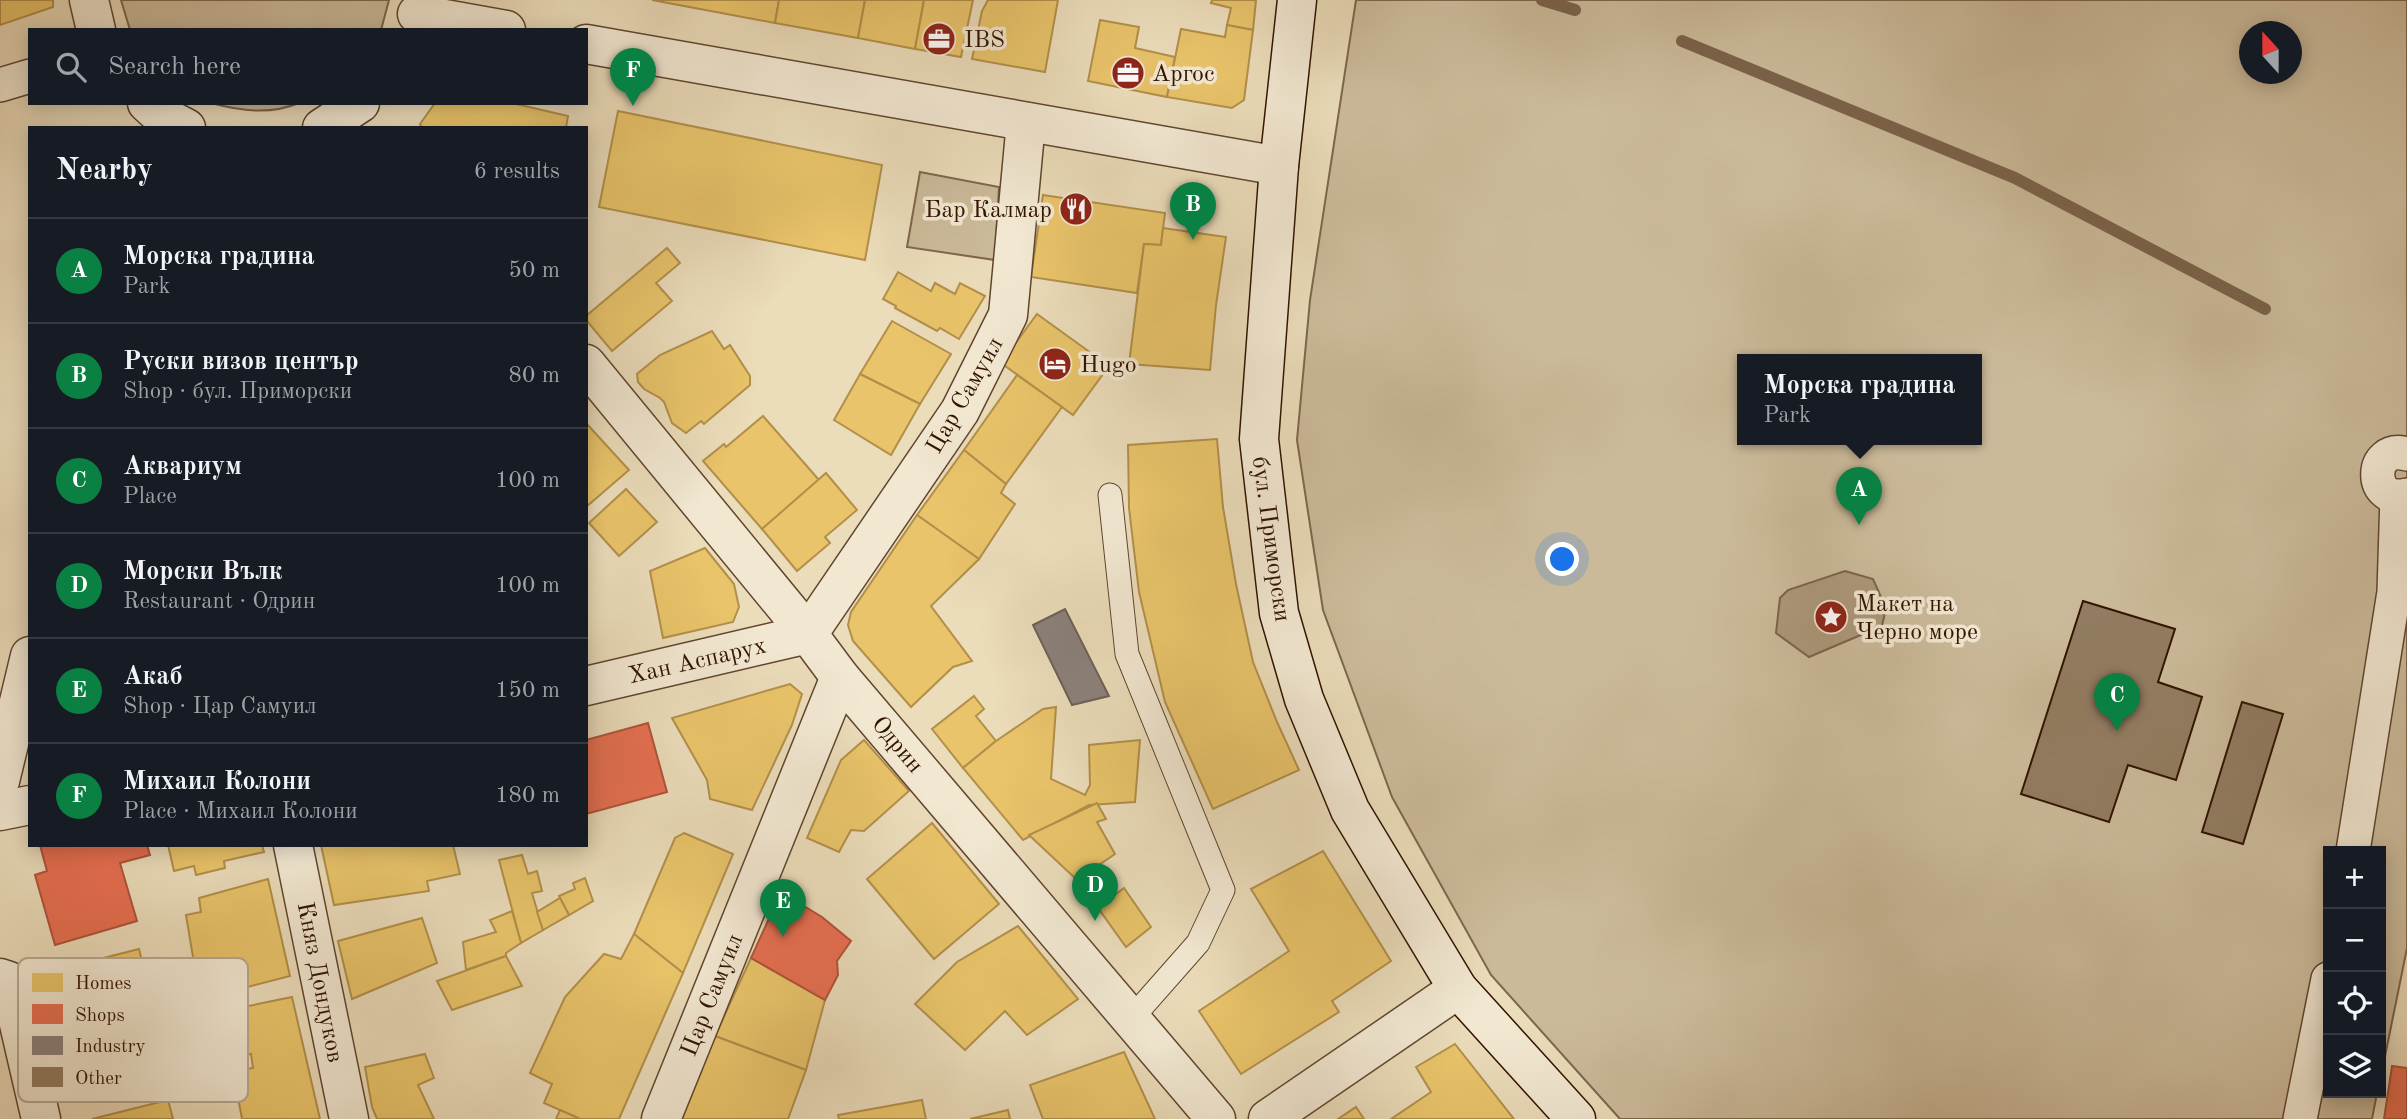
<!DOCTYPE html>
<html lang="en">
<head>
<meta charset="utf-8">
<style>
	body { margin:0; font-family:"Old Standard TT",serif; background:#242831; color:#f1f3f6 }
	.controls { position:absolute; right:21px; bottom:21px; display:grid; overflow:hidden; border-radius:0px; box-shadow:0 4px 18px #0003 }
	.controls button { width:63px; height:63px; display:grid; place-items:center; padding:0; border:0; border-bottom:2px solid #363941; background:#171b24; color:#f1f3f6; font:35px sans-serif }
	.compass { position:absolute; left:2239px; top:21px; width:63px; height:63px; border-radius:50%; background:#171b24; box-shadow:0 4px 18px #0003; rotate:339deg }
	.you { position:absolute; left:1563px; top:560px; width:24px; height:24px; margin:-18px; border:5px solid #fff; border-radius:50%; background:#1a73e8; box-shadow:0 0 0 10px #1a73e833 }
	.badge { display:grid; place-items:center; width:46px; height:46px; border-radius:50%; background:#0b8043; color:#fff; font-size:23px; font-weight:700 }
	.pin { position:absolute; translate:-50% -58px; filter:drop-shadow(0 2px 4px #0008) }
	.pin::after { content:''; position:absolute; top:37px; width:24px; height:21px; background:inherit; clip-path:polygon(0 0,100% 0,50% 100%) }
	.popup { position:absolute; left:1737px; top:354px; width:245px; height:91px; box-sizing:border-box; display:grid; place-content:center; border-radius:0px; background:#171b24; filter:drop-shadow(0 2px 5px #0005); font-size:23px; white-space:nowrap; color:#9ea1a6 }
	.popup b { font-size:26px; color:#f1f3f6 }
	.popup::after { content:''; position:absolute; left:50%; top:100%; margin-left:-14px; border:14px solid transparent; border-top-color:#171b24 }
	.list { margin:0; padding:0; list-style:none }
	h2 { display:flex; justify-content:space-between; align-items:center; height:91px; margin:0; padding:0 28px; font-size:30px }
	h2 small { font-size:23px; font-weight:400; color:#9ea1a6 }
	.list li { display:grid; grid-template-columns:46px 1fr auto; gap:21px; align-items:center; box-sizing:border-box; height:105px; padding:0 28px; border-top:2px solid #363941 }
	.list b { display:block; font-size:26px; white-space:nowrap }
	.list p { margin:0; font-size:23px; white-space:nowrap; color:#9ea1a6 }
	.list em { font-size:23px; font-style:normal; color:#9ea1a6 }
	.icon { flex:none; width:38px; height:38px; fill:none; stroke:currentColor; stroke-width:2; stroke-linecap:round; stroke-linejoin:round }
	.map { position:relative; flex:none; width:2407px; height:1119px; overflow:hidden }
	.search { position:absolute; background:#171b24; box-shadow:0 4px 18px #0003; left:28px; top:28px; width:560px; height:77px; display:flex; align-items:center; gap:18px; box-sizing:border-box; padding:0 24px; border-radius:0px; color:#9ea1a6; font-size:26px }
	.panel { position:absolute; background:#171b24; box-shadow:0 4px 18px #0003; left:28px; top:126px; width:560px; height:721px; border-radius:0px }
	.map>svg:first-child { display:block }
</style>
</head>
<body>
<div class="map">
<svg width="2407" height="1119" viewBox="0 0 2407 1119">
	<rect width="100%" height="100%" fill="#ebdcba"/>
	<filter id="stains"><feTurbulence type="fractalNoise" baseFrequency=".00286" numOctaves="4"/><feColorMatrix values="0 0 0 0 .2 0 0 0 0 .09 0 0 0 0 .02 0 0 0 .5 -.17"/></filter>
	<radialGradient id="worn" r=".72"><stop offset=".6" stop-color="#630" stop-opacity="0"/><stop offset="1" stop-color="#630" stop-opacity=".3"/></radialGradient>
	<g fill="#cbba9a" stroke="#7e664d" stroke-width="2" fill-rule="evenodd">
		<polygon points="121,0 389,0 381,30 130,30"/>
		<path d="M1356,0H2407V948L2381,1076V851H2328V1093H2377L2372,1119H1620L1491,975L1392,797L1323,610L1297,440L1310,300ZM2250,32H2292V74H2250ZM1742,359H1976V439H1742Z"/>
		<path d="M211,103H299C270,115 241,111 211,103Z"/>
		<polygon points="920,172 999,187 995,260 907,247"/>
	</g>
	<polygon fill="#ac987b" stroke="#7b634a" stroke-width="2" points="1845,571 1873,579 1886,608 1882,626 1809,657 1776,633 1780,598 1788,590"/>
	<g fill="#e9c46a" stroke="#b28f4a" stroke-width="2">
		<polygon points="0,0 53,0 53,7 0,25"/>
		<polygon points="652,0 779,0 775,23"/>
		<polygon points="779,0 865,0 858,38 775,23"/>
		<polygon points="865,0 924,0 915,49 858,38"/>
		<polygon points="924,0 973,0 961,57 915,49"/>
		<polygon points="988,0 1058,0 1045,72 972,59 982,11"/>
		<polygon points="1212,0 1256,0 1253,30 1227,25 1231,8 1211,3"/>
		<polygon points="1100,20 1139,27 1135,48 1175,57 1167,97 1088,81"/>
		<polygon points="1227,25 1253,30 1244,100 1232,108 1167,97 1181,29 1225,37"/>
		<polygon points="435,103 512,103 568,116 566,128 422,128 420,124"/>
		<polygon points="618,111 882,165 865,260 599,207"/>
		<polygon points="1043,195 1165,213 1161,245 1144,244 1137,293 1031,277"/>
		<polygon points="1163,228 1226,237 1216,305 1210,370 1129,364 1144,244 1161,245"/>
		<polygon points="667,248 680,263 656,283 672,301 612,351 586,320 586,316"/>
		<polygon points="898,272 931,291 935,283 955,294 960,283 985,296 959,339 940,328 937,331 895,308 896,306 883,299"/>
		<polygon points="1037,314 1109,366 1073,415 1001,363"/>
		<polygon points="892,321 951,354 920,404 860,374"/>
		<polygon points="712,331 724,349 730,345 750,376 750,385 704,424 701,421 686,433 672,423 664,402 660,398 644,389 638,382 637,374 660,355"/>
		<polygon points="860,374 920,404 891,455 834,420"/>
		<polygon points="1017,375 1062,407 1006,484 964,450"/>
		<polygon points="763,416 819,480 762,529 703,461 724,444 726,447"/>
		<polygon points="586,423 629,470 586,507"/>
		<polygon points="1217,439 1223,507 1236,584 1253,662 1277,722 1299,770 1213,809 1165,702 1139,592 1129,508 1128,445"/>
		<polygon points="964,450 1006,484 1001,493 1015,504 979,559 917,515"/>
		<polygon points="826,473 857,510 825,537 830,543 797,571 762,529"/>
		<polygon points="626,489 657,522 619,556 589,523"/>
		<polygon points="917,515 979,559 931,606 972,661 953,667 911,707 853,641 848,625 851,612"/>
		<polygon points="705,548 734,584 739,607 733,622 663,638 650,571"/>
		<polygon points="790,684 802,694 792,725 752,810 710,799 707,780 672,718"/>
		<polygon points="974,696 984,709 976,716 996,741 963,768 932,729"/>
		<polygon points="1056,707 1051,779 1085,795 1090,785 1089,745 1140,740 1135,802 1089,805 1023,840 963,768 996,741 1043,709"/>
		<polygon points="864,740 909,791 864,831 851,830 839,852 807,838 841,760"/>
		<polygon points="1097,803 1106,819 1097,822 1115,854 1077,880 1029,835"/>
		<polygon points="932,823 999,904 934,959 867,879"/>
		<polygon points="684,833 733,854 683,973 634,934 675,838"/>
		<polygon points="168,845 262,845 264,852 224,861 225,868 196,875 194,866 174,871"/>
		<polygon points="321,845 453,845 460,874 427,881 429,891 334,905"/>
		<polygon points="1323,851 1391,961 1332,1001 1339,1012 1241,1074 1199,1011 1289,951 1251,889"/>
		<polygon points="522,855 528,874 537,871 542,891 532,893 543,930 521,943 499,860"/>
		<polygon points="585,878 593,901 569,915 559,896 575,889 573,883"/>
		<polygon points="268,879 290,976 200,999 186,915 201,912 199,898"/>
		<polygon points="1124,888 1151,927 1126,947 1098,908"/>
		<polygon points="560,898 569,915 543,930 537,912"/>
		<polygon points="512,911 521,943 506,953 506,956 466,970 463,942 496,932 490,920"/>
		<polygon points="422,918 437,963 352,999 338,941"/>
		<polygon points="1018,926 1078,999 1027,1035 1005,1011 965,1050 915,1004 957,962"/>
		<polygon points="634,934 683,973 619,1119 580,1119 544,1103 552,1084 530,1073 565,997 604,954 621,959"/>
		<polygon points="139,949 152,1003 177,996 192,1057 167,1063 160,1034 154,1036 161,1063 75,1084 48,972"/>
		<polygon points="506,956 522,986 452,1010 437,981"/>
		<polygon points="751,958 825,1000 806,1070 715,1036"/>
		<polygon points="292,997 320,1119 242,1119 233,1071 253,1068 251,1054 237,1056 229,1010"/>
		<polygon points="715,1036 806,1070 788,1119 678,1119"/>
		<polygon points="1455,1044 1514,1119 1391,1119 1431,1092 1416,1067"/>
		<polygon points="1124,1052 1155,1119 1043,1119 1030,1085"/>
		<polygon points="425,1054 434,1078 418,1085 434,1119 377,1119 372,1107 365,1067"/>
		<polygon points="168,1100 173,1119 92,1119"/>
		<polygon points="922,1100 926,1119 839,1119 838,1115"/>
		<polygon points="1356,1107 1364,1119 1338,1119"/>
		<polygon points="560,1110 580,1119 556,1119"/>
		<polygon points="1008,1110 1010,1119 970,1119"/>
	</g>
	<g fill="#e76f51" stroke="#b05339" stroke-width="2">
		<polygon points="648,723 667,792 586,814 586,740"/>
		<polygon points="147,845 150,855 120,863 137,921 55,945 35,875 47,871 40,845"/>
		<polygon points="781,892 822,917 851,941 837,961 838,975 825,1000 751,958"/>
		<polygon points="2392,1066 2407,1068 2407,1119 2384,1119"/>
	</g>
	<polygon fill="#8a817c" stroke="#6f6057" stroke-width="2" points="1065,609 1109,696 1072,705 1033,625"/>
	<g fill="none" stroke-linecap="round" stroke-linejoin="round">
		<g stroke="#7b634a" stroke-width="12">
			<polyline points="1542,0 1575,10"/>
			<polyline points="1682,41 2015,178 2265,309"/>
		</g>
	</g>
	<g fill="#927c61" stroke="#311300" stroke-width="2">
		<polygon points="2083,601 2175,629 2158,682 2202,697 2176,780 2128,765 2109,822 2021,794"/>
		<polygon points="2242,702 2283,714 2243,844 2202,832"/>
	</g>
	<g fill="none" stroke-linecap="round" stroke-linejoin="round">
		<defs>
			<polyline id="service" points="1110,495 1127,654 1223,890 1198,943 1131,1019"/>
			<g id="pedestrian">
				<polyline points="0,85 30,76"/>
				<path d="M2407,454C2368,443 2368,506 2407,495"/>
				<polyline points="2353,851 2394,592 2397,496"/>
				<polyline points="2300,1119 2328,979"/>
			</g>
			<g id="minor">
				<polyline points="586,364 808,634 840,677 1216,1119"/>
				<polyline points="808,634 960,411 1008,315 1026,122"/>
				<polyline points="586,686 808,634"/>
				<polyline points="0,811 30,805"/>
				<polyline points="293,845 349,1119"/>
				<polyline points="0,978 9,981 41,1119"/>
				<polyline points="661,1119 840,677"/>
				<polyline points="1268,1119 1458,989"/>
			</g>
			<g id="tertiary">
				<polyline points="89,0 96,30"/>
				<polyline points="417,14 506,30"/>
				<polyline points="586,44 1279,166"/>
				<polyline points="147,103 159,114 186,128"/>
				<polyline points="322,128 360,103"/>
				<polyline points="0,781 30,656"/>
			</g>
			<polyline id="secondary" points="1297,0 1279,166 1259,439 1279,613 1304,699 1350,810 1458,989 1576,1119"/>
		</defs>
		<use href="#service" stroke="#60452e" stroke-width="25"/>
		<use href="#pedestrian" stroke="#60452e" stroke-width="36"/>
		<use href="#minor" stroke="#60452e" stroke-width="41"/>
		<use href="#tertiary" stroke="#60452e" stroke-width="41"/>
		<use href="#secondary" stroke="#311300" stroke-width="41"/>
		<use href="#service" stroke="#f2e8d2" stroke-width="23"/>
		<use href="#pedestrian" stroke="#f2e8d2" stroke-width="33"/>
		<use href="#minor" stroke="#f2e8d2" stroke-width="38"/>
		<use href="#tertiary" stroke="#f2e8d2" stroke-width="38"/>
		<use href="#secondary" stroke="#f2e8d2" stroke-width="38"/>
	</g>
	<defs>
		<symbol id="office-disc" viewBox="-11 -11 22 22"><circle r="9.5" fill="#8f2418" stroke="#f2e8d2"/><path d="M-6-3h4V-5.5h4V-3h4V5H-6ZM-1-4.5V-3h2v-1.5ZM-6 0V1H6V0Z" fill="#fff"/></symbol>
		<symbol id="restaurant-disc" viewBox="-11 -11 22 22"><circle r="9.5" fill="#8f2418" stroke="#f2e8d2"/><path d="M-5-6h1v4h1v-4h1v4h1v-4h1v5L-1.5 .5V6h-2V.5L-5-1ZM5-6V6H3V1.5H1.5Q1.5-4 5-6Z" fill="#fff"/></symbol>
		<symbol id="hotel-disc" viewBox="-11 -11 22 22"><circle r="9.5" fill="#8f2418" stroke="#f2e8d2"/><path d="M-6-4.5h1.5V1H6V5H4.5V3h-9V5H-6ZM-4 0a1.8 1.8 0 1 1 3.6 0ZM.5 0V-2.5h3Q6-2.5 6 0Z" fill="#fff"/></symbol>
		<symbol id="sight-disc" viewBox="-11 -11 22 22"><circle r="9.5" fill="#8f2418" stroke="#f2e8d2"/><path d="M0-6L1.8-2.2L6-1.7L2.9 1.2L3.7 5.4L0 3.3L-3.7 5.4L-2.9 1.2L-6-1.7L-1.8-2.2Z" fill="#fff"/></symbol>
	</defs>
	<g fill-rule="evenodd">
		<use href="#office-disc" x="920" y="20" width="38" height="38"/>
		<use href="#office-disc" x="1109" y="54" width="38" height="38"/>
		<use href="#restaurant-disc" x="1057" y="190" width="38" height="38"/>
		<use href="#hotel-disc" x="1036" y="345" width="38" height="38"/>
		<use href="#sight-disc" x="1812" y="598" width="38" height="38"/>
	</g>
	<g text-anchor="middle" stroke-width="7" stroke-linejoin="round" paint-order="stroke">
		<g font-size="24" fill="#311300" stroke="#f2e8d2" text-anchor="start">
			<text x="964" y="47">IBS</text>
			<text x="1152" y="81">Аргос</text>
			<text x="1052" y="217" text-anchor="end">Бар Калмар</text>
			<text x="1080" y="372">Hugo</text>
			<text x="1856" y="611">Макет на<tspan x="1856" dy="28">Черно море</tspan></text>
		</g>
		<g font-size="24" fill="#311300" stroke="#f2e8d2">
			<text transform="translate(964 395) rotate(-60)" y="8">Цар Самуил</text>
			<text transform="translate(1272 539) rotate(82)" y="8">бул. Приморски</text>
			<text transform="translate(697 660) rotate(-13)" y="8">Хан Аспарух</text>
			<text transform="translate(898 744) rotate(50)" y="8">Одрин</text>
			<text transform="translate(321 982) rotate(79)" y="8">Княз Дондуков</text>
			<text transform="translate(711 995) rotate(-68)" y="8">Цар Самуил</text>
		</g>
	</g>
	<rect x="18" y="958" width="230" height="144" rx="10" fill="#f2e8d2" stroke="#b8a893" stroke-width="2"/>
	<rect x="32" y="973" width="31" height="19" fill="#e9c46a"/>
	<rect x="32" y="1004" width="31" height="20" fill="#e76f51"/>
	<rect x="32" y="1036" width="31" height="19" fill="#8a817c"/>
	<rect x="32" y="1067" width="31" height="20" fill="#927c61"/>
	<g font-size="19" fill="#311300">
		<text x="75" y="989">Homes</text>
		<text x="75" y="1021">Shops</text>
		<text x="75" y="1052">Industry</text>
		<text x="75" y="1084">Other</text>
	</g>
	<rect width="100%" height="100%" filter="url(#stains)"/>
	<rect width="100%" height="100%" fill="url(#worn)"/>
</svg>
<div class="controls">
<button>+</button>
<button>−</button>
<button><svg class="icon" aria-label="locate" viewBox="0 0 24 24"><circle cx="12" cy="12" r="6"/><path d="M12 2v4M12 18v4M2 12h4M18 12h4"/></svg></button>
<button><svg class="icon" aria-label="layers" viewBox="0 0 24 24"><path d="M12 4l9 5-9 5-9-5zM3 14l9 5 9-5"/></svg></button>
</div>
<svg class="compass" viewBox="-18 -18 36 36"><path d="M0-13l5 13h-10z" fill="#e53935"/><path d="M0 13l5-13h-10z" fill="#9ea1a6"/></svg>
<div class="you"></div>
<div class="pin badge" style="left:1859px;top:525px">A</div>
<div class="popup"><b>Морска градина</b>Park</div>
<div class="pin badge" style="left:1193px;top:240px">B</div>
<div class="pin badge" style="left:2117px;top:731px">C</div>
<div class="pin badge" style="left:1095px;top:921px">D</div>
<div class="pin badge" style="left:783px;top:937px">E</div>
<div class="pin badge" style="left:633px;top:106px">F</div>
<div class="search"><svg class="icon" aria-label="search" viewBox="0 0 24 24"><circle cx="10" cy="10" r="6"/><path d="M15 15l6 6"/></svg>Search here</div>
<section class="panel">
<h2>Nearby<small>6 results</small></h2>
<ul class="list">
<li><span class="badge">A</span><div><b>Морска градина</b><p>Park</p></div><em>50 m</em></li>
<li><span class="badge">B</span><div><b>Руски визов център</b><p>Shop · бул. Приморски</p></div><em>80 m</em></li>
<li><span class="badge">C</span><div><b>Аквариум</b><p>Place</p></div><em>100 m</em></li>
<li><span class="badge">D</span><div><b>Морски Вълк</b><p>Restaurant · Одрин</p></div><em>100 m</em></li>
<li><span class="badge">E</span><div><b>Акаб</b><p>Shop · Цар Самуил</p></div><em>150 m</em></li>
<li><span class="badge">F</span><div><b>Михаил Колони</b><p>Place · Михаил Колони</p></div><em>180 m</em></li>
</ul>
</section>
</div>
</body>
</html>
